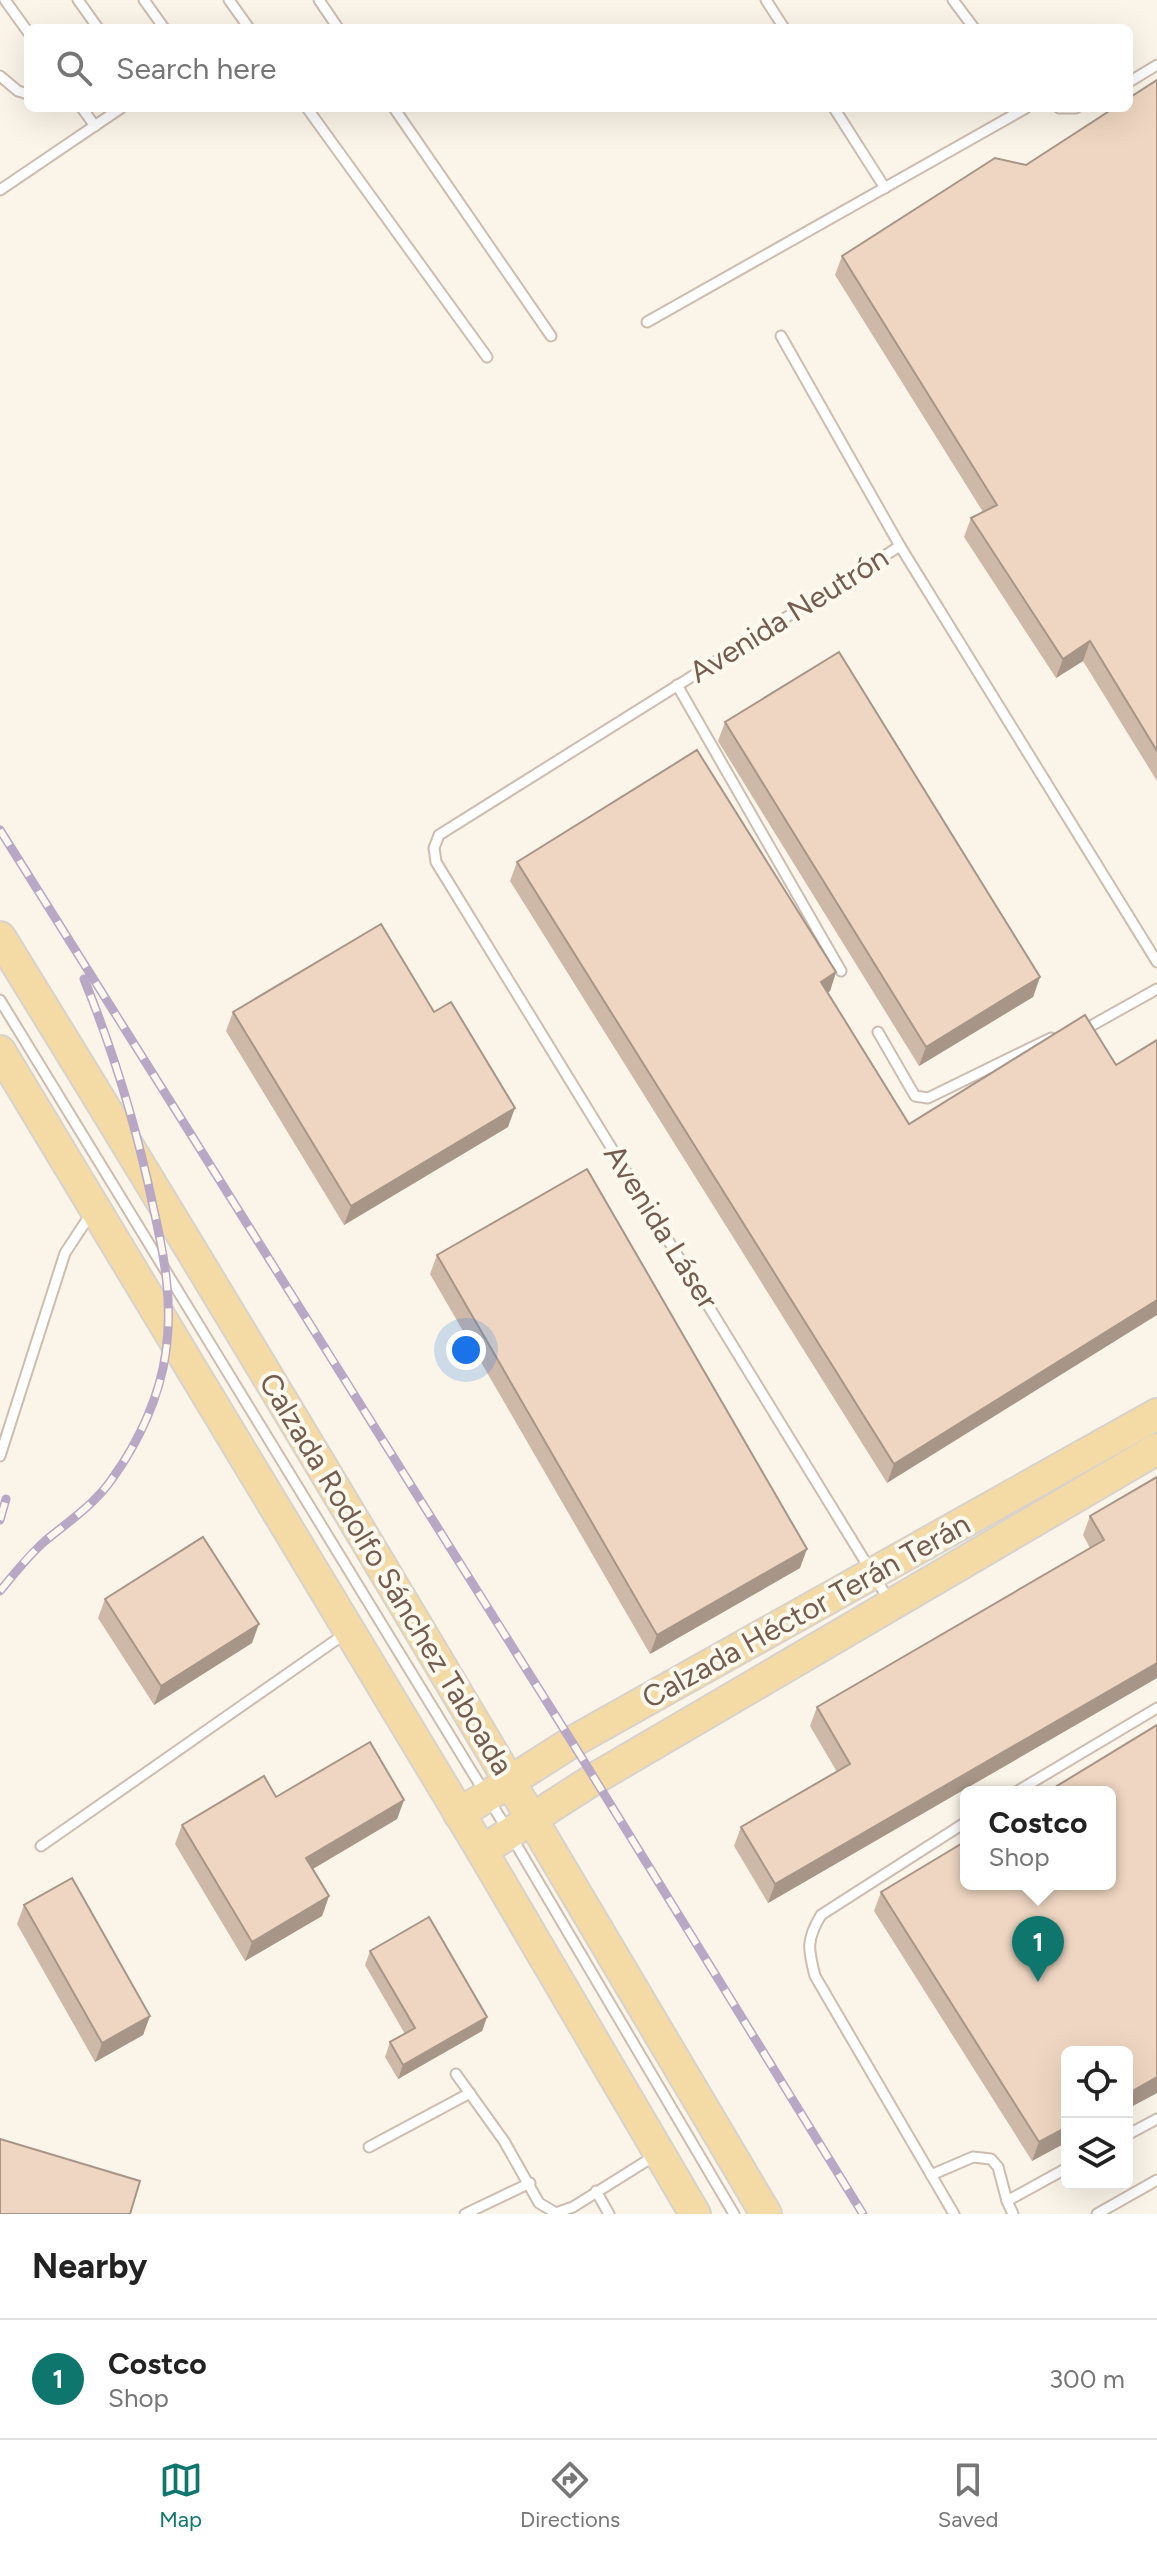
<!DOCTYPE html>
<html lang="en">
<head>
<meta charset="utf-8">
<style>
	body { margin:0; font-family:Figtree,sans-serif; background:#f2f2f2; color:#222 }
	.controls { position:absolute; right:24px; bottom:24px; display:grid; overflow:hidden; border-radius:12px; box-shadow:0 8px 32px #0002 }
	.controls button { width:72px; height:72px; display:grid; place-items:center; padding:0; border:0; border-bottom:2px solid #e0e0e0; background:#fff; color:#222; font:40px sans-serif }
	.you { position:absolute; left:466px; top:1350px; width:28px; height:28px; margin:-20px; border:6px solid #fff; border-radius:50%; background:#1a73e8; box-shadow:0 0 0 12px #1a73e833 }
	.badge { display:grid; place-items:center; width:52px; height:52px; border-radius:50%; background:#0f766e; color:#fff; font-size:26px; font-weight:700 }
	.pin { position:absolute; translate:-50% -66px; filter:drop-shadow(0 2px 4px #0008) }
	.pin::after { content:''; position:absolute; top:42px; width:28px; height:24px; background:inherit; clip-path:polygon(0 0,100% 0,50% 100%) }
	.popup { position:absolute; left:960px; top:1786px; width:156px; height:104px; box-sizing:border-box; display:grid; place-content:center; border-radius:12px; background:#fff; filter:drop-shadow(0 2px 6px #0005); font-size:26px; white-space:nowrap; color:#767676 }
	.popup b { font-size:30px; color:#222 }
	.popup::after { content:''; position:absolute; left:50%; top:100%; margin-left:-16px; border:16px solid transparent; border-top-color:#fff }
	.list { margin:0; padding:0; list-style:none }
	h2 { display:flex; justify-content:space-between; align-items:center; height:104px; margin:0; padding:0 32px; font-size:34px }
	h2 small { font-size:26px; font-weight:400; color:#767676 }
	.list li { display:grid; grid-template-columns:52px 1fr auto; gap:24px; align-items:center; box-sizing:border-box; height:120px; padding:0 32px; border-top:2px solid #e0e0e0 }
	.list b { display:block; font-size:30px; white-space:nowrap }
	.list p { margin:0; font-size:26px; white-space:nowrap; color:#767676 }
	.list em { font-size:26px; font-style:normal; color:#767676 }
	.icon { flex:none; width:44px; height:44px; fill:none; stroke:currentColor; stroke-width:2; stroke-linecap:round; stroke-linejoin:round }
	.map { position:relative; flex:none; width:1157px; height:2214px; overflow:hidden }
	.search { position:absolute; background:#fff; box-shadow:0 8px 32px #0002; left:24px; right:24px; top:24px; height:88px; display:flex; align-items:center; gap:20px; box-sizing:border-box; padding:0 28px; border-radius:12px; color:#767676; font-size:30px }
	.sheet { height:224px; background:#fff }
	nav { display:flex; justify-content:space-around; align-items:center; box-sizing:border-box; height:112px; border-top:2px solid #e0e0e0; background:#fff; font-size:22px; color:#767676 }
	nav a { display:grid; justify-items:center; gap:4px }
	nav .on { color:#0f766e }
	.map>svg:first-child { display:block }
</style>
</head>
<body>
<div class="map">
<svg width="1157" height="2214" viewBox="0 0 1157 2214">
	<rect width="100%" height="100%" fill="#fbf5e9"/>
	<g fill="none" stroke-linecap="round" stroke-linejoin="round">
		<defs>
			<g id="lane">
				<polyline points="5,0 28,32"/>
				<polyline points="78,0 98,28"/>
				<polyline points="144,0 164,28"/>
				<polyline points="229,0 249,28"/>
				<polyline points="319,0 338,28"/>
				<polyline points="766,0 784,28"/>
				<polyline points="953,0 974,28"/>
				<polyline points="0,76 18,91 28,94"/>
				<polyline points="1129,82 1157,65"/>
				<polyline points="82,108 95,126"/>
				<polyline points="307,108 487,357"/>
				<polyline points="394,108 551,336"/>
				<polyline points="834,108 885,188"/>
				<polyline points="1059,108 1076,108"/>
				<polyline points="0,190 121,108"/>
				<polyline points="647,322 1026,108"/>
				<polyline points="781,336 900,546 1157,962"/>
				<polyline points="677,685 841,971"/>
				<polyline points="0,1000 510,1834 734,2214"/>
				<polyline points="1083,1027 1089,1027 1157,989"/>
				<polyline points="878,1032 915,1096 928,1098 1051,1038"/>
				<polyline points="0,1456 65,1253 92,1212"/>
				<polyline points="890,1602 436,862 434,848 439,835 900,546"/>
				<polyline points="1016,1792 1157,1708"/>
				<polyline points="41,1846 346,1633"/>
				<polyline points="456,2074 504,2141 539,2203 556,2213 573,2207 656,2155"/>
				<polyline points="1127,2135 1157,2119"/>
				<polyline points="369,2147 470,2093"/>
				<polyline points="931,2175 973,2157 991,2159 998,2167 1007,2201"/>
				<polyline points="596,2191 609,2214"/>
				<polyline points="465,2214 530,2183"/>
				<path d="M954,2214L815,1976C808,1949 806,1940 821,1915L966,1822"/>
				<polyline points="1013,2214 1007,2201 1067,2168"/>
				<polyline points="1097,2214 1157,2180"/>
			</g>
			<g id="primary">
				<path d="M0,937C261,1360 513,1787 766,2214"/>
				<polyline points="0,1051 482,1851 695,2214"/>
				<polyline points="459,1814 572,1742 1157,1414"/>
				<polyline points="482,1851 594,1779 1157,1449"/>
			</g>
		</defs>
		<use href="#lane" stroke="#ccbdaf" stroke-width="13"/>
		<use href="#primary" stroke="#d8d2cd" stroke-width="34"/>
		<use href="#lane" stroke="#fff" stroke-width="9"/>
		<use href="#primary" stroke="#f4dba6" stroke-width="30"/>
		<defs>
			<g id="rail">
				<polyline points="0,830 572,1742 863,2214"/>
				<polyline points="0,1520 6,1499"/>
				<path d="M0,1591C14,1574 28,1556 45,1541C68,1522 95,1504 112,1479C138,1443 160,1397 166,1351C173,1301 164,1255 153,1206C137,1129 114,1053 84,979"/>
			</g>
		</defs>
		<use href="#rail" stroke="#b8a7c5" stroke-width="9"/>
		<use href="#rail" stroke="#fef9ef" stroke-width="6" stroke-dasharray="18" stroke-linecap="butt"/>
	</g>
	<g fill="#ceb8a7">
		<polygon points="1157,80 1157,781 1083,661 1056,678 964,537 971,518 983,512 835,275 842,256 1026,165"/>
		<polygon points="725,722 1040,977 1033,997 919,1066 718,741"/>
		<polygon points="517,862 836,972 830,991 827,993 909,1124 1085,1015 887,1483 510,881"/>
		<polygon points="233,1012 434,1012 508,1127 344,1225 226,1031"/>
		<polygon points="437,1255 800,1568 650,1654 430,1274"/>
		<polygon points="1157,1477 1157,1678 768,1903 734,1846 741,1827 837,1772 810,1726 817,1707 1090,1548 1083,1535 1090,1516"/>
		<polygon points="105,1599 252,1643 154,1705 98,1618"/>
		<polygon points="1157,1725 1157,2093 1127,2109 1127,2052 1067,2052 1067,2142 1032,2161 874,1911 881,1892 966,1841 966,1884 1110,1884 1110,1792 1047,1792"/>
		<polygon points="276,1797 404,1800 397,1819 313,1869 329,1896 322,1916 245,1961 175,1844 182,1825"/>
		<polygon points="24,1905 150,2016 143,2035 95,2062 17,1924"/>
		<polygon points="370,1951 487,2017 482,2031 398,2079 385,2057 390,2042 405,2034 365,1965"/>
	</g>
	<g fill="#a79688">
		<polygon points="1090,641 1083,661 1056,678 1063,659"/>
		<polygon points="836,972 830,991 814,1001 821,982"/>
		<polygon points="1040,977 1033,997 919,1066 926,1047"/>
		<polygon points="515,1108 508,1127 344,1225 351,1206"/>
		<polygon points="1157,1300 1157,1315 887,1483 894,1464"/>
		<polygon points="807,1549 800,1568 650,1654 657,1635"/>
		<polygon points="259,1624 252,1643 154,1705 161,1686"/>
		<polygon points="1157,1663 1157,1678 768,1903 775,1884"/>
		<polygon points="404,1800 397,1819 299,1877 306,1858"/>
		<polygon points="329,1896 322,1916 245,1961 252,1942"/>
		<polygon points="150,2016 143,2035 95,2062 102,2043"/>
		<polygon points="487,2017 482,2031 398,2079 403,2065"/>
		<polygon points="1157,2077 1157,2093 1127,2109 1127,2094"/>
		<polygon points="1067,2127 1067,2142 1032,2161 1039,2142"/>
	</g>
	<g fill="#efd6c2" stroke="#a79688" stroke-width="2">
		<polygon points="1157,80 1157,751 1090,641 1063,659 971,518 997,505 842,256 995,158 1026,165 1114,108 1129,108 1129,98"/>
		<polygon points="839,652 1040,977 926,1047 725,722"/>
		<polygon points="697,750 836,972 821,982 909,1124 1085,1015 1116,1065 1157,1040 1157,1300 894,1464 517,862"/>
		<polygon points="381,924 434,1012 451,1002 515,1108 351,1206 233,1012"/>
		<polygon points="587,1169 807,1549 657,1635 437,1255"/>
		<polygon points="1157,1477 1157,1663 775,1884 741,1827 850,1764 817,1707 1104,1540 1090,1516"/>
		<polygon points="203,1537 259,1624 161,1686 105,1599"/>
		<polygon points="1157,1725 1157,2077 1127,2094 1127,2052 1067,2052 1067,2127 1039,2142 881,1892 966,1841 966,1884 1110,1884 1110,1792 1047,1792"/>
		<polygon points="370,1742 404,1800 306,1858 329,1896 252,1942 182,1825 264,1776 276,1797"/>
		<polygon points="72,1878 150,2016 102,2043 24,1905"/>
		<polygon points="429,1917 487,2017 403,2065 390,2042 415,2028 370,1951"/>
		<polygon points="0,2139 140,2181 130,2214 0,2214"/>
	</g>
	<g text-anchor="middle" stroke-width="8" stroke-linejoin="round" paint-order="stroke">
		<g font-size="30" fill="#745d4e" stroke="#fef9ef">
			<text transform="translate(789 615) rotate(-32)" y="10">Avenida Neutrón</text>
			<text transform="translate(661 1227) rotate(58)" y="10">Avenida Láser</text>
			<text transform="translate(386 1574) rotate(59)" y="10">Calzada Rodolfo Sánchez Taboada</text>
			<text transform="translate(806 1611) rotate(-29)" y="10">Calzada Héctor Terán Terán</text>
		</g>
	</g>
</svg>
<div class="controls">
<button><svg class="icon" aria-label="locate" viewBox="0 0 24 24"><circle cx="12" cy="12" r="6"/><path d="M12 2v4M12 18v4M2 12h4M18 12h4"/></svg></button>
<button><svg class="icon" aria-label="layers" viewBox="0 0 24 24"><path d="M12 4l9 5-9 5-9-5zM3 14l9 5 9-5"/></svg></button>
</div>
<div class="you"></div>
<div class="pin badge" style="left:1038px;top:1982px">1</div>
<div class="popup"><b>Costco</b>Shop</div>
<div class="search"><svg class="icon" aria-label="search" viewBox="0 0 24 24"><circle cx="10" cy="10" r="6"/><path d="M15 15l6 6"/></svg>Search here</div>
</div>
<section class="sheet">
<h2>Nearby<small></small></h2>
<ul class="list">
<li><span class="badge">1</span><div><b>Costco</b><p>Shop</p></div><em>300 m</em></li>
</ul>
</section>
<nav>
<a class="on"><svg class="icon" aria-label="map" viewBox="0 0 24 24"><path d="M3 6l6-2 6 2 6-2v14l-6 2-6-2-6 2zM9 4v14M15 6v14"/></svg>Map</a>
<a><svg class="icon" aria-label="directions" viewBox="0 0 24 24"><path d="M12 3l9 9-9 9-9-9zM9 14v-3h6M13 9l2 2-2 2"/></svg>Directions</a>
<a><svg class="icon" aria-label="saved" viewBox="0 0 24 24"><path d="M7 4h10v16l-5-4-5 4z"/></svg>Saved</a>
</nav>
</body>
</html>
